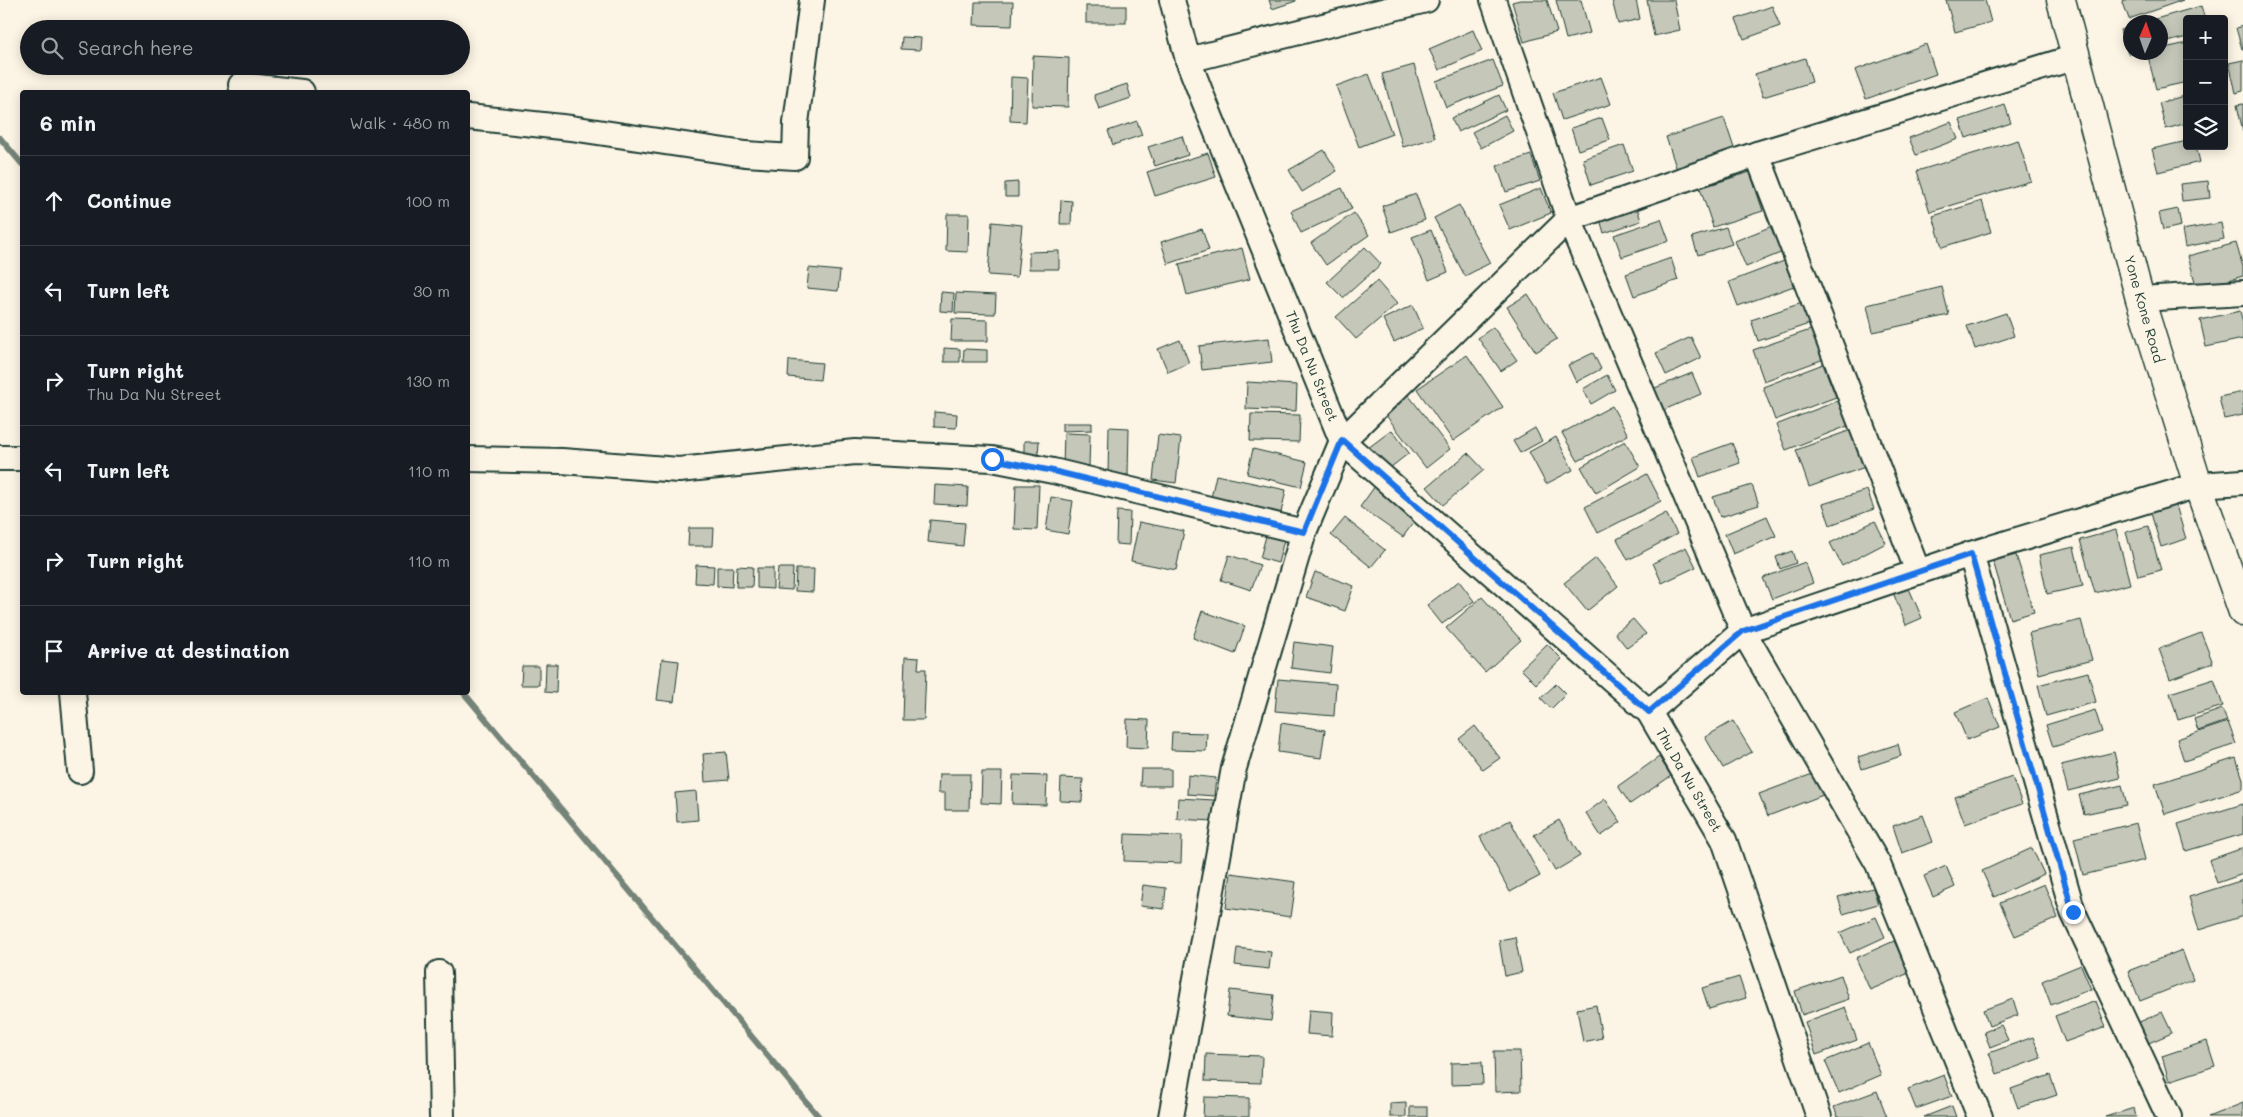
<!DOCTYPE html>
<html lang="en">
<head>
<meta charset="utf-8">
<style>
	body { margin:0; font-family:Mali,sans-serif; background:#20242c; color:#f1f3f6 }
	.controls { position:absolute; right:15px; top:15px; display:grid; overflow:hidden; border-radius:5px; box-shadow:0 2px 12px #0003 }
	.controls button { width:45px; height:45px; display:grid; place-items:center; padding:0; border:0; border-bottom:1px solid #363941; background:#171b24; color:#f1f3f6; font:25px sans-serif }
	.compass { position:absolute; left:2123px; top:15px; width:45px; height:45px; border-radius:50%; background:#171b24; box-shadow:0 2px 12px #0003; rotate:2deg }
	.stop { position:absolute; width:15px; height:15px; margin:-11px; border:4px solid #1a73e8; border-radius:50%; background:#fff }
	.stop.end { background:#1a73e8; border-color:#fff; box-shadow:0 1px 5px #0008 }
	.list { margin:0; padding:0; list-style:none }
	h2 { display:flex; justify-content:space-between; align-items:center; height:65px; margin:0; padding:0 20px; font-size:21px }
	h2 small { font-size:16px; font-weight:400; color:#9ea1a6 }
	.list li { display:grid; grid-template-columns:32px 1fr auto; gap:15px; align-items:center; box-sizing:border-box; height:90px; padding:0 20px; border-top:1px solid #363941 }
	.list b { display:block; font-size:19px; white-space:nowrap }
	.list p { margin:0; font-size:16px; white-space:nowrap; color:#9ea1a6 }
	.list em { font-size:16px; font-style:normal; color:#9ea1a6 }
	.icon { flex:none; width:28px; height:28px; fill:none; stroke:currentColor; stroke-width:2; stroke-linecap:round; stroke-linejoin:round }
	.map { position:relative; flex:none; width:2243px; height:1117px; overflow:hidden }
	.search { position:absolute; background:#171b24; box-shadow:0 2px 12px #0003; left:20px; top:20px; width:450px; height:55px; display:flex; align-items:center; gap:12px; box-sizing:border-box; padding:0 18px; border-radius:28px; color:#9ea1a6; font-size:19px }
	.panel { position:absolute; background:#171b24; box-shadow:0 2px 12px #0003; left:20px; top:90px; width:450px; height:605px; border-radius:5px }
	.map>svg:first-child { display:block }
</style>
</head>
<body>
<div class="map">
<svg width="2243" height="1117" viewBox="0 0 2243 1117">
	<rect width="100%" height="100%" fill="#fcf5e5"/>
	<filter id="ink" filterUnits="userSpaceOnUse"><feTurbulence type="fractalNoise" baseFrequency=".02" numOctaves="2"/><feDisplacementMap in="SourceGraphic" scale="10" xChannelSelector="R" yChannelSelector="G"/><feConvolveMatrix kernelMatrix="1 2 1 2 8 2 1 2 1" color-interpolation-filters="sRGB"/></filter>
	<g filter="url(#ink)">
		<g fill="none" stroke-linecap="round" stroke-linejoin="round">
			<g stroke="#758479" stroke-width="6">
				<polyline points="0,138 22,164"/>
				<polyline points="463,692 819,1117"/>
			</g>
		</g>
		<g fill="#c5c7b9" stroke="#1f3d34">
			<polygon points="1269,0 1296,0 1296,1 1272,9"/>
			<polygon points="1520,0 1547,0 1557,32 1524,42 1512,2"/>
			<polygon points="1556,0 1581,0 1590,33 1566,39"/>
			<polygon points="1612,0 1636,0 1640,19 1618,24"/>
			<polygon points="1647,0 1674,0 1680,30 1654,36"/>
			<polygon points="1946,0 1985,0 1991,22 1955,32"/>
			<polygon points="2122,0 2183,0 2129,19"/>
			<polygon points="975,2 1013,2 1012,26 974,25"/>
			<rect x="1086" y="6" width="40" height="17"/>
			<polygon points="1772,6 1780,26 1744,39 1736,19"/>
			<polygon points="2201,6 2205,19 2187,19 2187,37 2160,44 2160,22 2145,22"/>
			<polygon points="2243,26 2243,49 2242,49 2236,28"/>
			<polygon points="2130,27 2130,52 2133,52 2128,54 2120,30"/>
			<polygon points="1473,30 1482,51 1439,70 1429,49"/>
			<polygon points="902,37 921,38 920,50 901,49"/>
			<polygon points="2187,43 2187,82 2156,89 2147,52 2160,52 2160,49"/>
			<polygon points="1926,44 1936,74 1866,99 1855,70"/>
			<polygon points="1033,56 1069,58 1068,107 1032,106"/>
			<polygon points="1805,58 1812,82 1763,97 1755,74"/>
			<polygon points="1493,60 1503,86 1446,107 1436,81"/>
			<polygon points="2243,60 2243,91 2236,93 2229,63"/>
			<polygon points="1414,65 1435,138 1403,147 1382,74"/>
			<polygon points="1369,74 1392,134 1359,147 1336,86"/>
			<polygon points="1011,77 1028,78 1026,122 1010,121"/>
			<polygon points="1601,77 1611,104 1562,120 1553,93"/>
			<polygon points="1127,84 1131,98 1099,109 1094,95"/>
			<polygon points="1499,95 1506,110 1458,132 1451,118"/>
			<polygon points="2187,95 2187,123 2166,129 2159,103"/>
			<polygon points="2243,104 2243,132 2237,105"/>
			<polygon points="2005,105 2011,123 1966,138 1960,120"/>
			<polygon points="1505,115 1513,131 1481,148 1472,132"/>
			<polygon points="1602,118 1610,140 1578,150 1571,128"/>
			<polygon points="1724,118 1735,151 1677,170 1666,137"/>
			<polygon points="1137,121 1142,135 1113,145 1108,131"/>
			<polygon points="1951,122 1958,139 1916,155 1909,138"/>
			<polygon points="1182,136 1188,155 1155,166 1148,147"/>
			<polygon points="2018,140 2031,181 1930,212 1917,171"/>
			<polygon points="2187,141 2187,146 2196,146 2200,162 2158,172 2152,149"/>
			<polygon points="1624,145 1633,171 1591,185 1583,159"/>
			<polygon points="1324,150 1337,171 1302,192 1289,170"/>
			<polygon points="1208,153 1216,177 1155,196 1147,172"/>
			<polygon points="1531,155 1540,181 1506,192 1497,166"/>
			<polygon points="1750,172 1763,211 1713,227 1700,188"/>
			<polygon points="2208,181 2210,198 2182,201 2180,184"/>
			<polygon points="1018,182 1018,197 1005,197 1005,183"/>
			<polygon points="1342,188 1352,209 1301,233 1291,211"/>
			<polygon points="1541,188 1551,213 1510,230 1499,205"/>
			<polygon points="1416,194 1425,220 1391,232 1382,206"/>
			<polygon points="1061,200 1072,201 1071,224 1060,224"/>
			<polygon points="1982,201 1991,232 1942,247 1933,216"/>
			<polygon points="1636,204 1641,221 1604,233 1599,216"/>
			<polygon points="1459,205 1490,263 1465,276 1434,218"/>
			<polygon points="2178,209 2181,226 2163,230 2159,213"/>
			<polygon points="1354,213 1369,235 1326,265 1311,243"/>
			<polygon points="947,214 969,214 968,252 946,251"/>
			<polygon points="1661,219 1669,241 1622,257 1614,235"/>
			<polygon points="992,222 1022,225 1017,277 988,275"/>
			<polygon points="2221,223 2224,239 2185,247 2182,230"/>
			<polygon points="1772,226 1783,252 1746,267 1735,241"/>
			<polygon points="1726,227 1732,244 1698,255 1692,237"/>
			<polygon points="1202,229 1209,250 1168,264 1161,242"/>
			<polygon points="1431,230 1448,272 1429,280 1412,237"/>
			<polygon points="2236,243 2243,267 2243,276 2197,289 2188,256"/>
			<polygon points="1365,247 1381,264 1343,298 1327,282"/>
			<polygon points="1242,248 1250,279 1187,295 1179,264"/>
			<polygon points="1059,251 1059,269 1029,269 1029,252"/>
			<polygon points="1671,258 1678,280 1634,296 1626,274"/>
			<polygon points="1784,261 1794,286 1738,306 1729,282"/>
			<polygon points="809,268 840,271 838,291 807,288"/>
			<polygon points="1377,281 1397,304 1356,339 1336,317"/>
			<polygon points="1942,287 1949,315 1873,332 1867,305"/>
			<polygon points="941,292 954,293 953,312 940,311"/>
			<polygon points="956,293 996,295 995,314 955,313"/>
			<polygon points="1528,294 1557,339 1536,352 1507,307"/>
			<polygon points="1808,301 1815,322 1758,341 1751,320"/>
			<polygon points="1413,305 1423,328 1394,342 1383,319"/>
			<polygon points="2240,311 2243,323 2243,339 2206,347 2200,320"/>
			<polygon points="2006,313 2014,336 1975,349 1967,326"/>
			<polygon points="952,319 988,320 988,341 951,341"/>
			<polygon points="1493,327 1517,360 1501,371 1478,338"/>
			<polygon points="1813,329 1824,359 1764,381 1753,350"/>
			<polygon points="1691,337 1701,358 1666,375 1656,353"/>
			<polygon points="1269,338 1272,362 1202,370 1199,346"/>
			<polygon points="1180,340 1189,363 1168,372 1158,349"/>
			<polygon points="944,348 960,349 960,362 944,362"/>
			<polygon points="964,349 987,350 987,362 963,362"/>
			<polygon points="1593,353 1601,369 1576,382 1568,365"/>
			<polygon points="1467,355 1503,407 1453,441 1417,389"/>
			<polygon points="789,360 822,363 820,380 788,377"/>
			<polygon points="1823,364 1836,397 1775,420 1763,387"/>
			<polygon points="1692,373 1701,394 1659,412 1650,390"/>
			<polygon points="1607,375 1615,390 1591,404 1583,389"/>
			<polygon points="1247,382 1297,385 1296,411 1246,409"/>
			<polygon points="1406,392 1450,449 1426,468 1382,410"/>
			<polygon points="2243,392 2243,415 2224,419 2219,397"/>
			<polygon points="1840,400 1850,425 1786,450 1776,425"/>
			<polygon points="1612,406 1628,435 1578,461 1562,433"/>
			<polygon points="934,412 957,414 956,428 934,427"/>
			<polygon points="1251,414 1300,415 1299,442 1250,441"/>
			<polygon points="1062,423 1092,423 1092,430 1062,431"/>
			<polygon points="1109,427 1129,428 1128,475 1108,474"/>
			<polygon points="1535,428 1542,441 1520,453 1513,441"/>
			<polygon points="1392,430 1409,453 1386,471 1368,448"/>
			<polygon points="1851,430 1865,467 1809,487 1796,450"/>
			<polygon points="1064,433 1090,434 1089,466 1063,465"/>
			<polygon points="1158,435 1181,438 1176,483 1153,480"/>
			<polygon points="1556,437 1573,470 1546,484 1529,452"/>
			<polygon points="1024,441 1039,441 1038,457 1024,456"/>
			<polygon points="1625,441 1640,467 1596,493 1581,467"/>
			<polygon points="1732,443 1740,463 1700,477 1693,457"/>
			<polygon points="1253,449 1307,462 1301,487 1247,474"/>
			<polygon points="1468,453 1484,470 1443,505 1427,487"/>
			<polygon points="1647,474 1661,501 1598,533 1585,507"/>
			<polygon points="1216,475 1286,490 1279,522 1209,507"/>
			<polygon points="935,485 968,487 967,506 934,504"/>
			<polygon points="1016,485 1039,485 1037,530 1014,529"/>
			<polygon points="1752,485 1759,505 1720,517 1713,497"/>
			<polygon points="1375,486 1418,516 1403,537 1360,507"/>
			<polygon points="1867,490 1874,509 1830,525 1823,504"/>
			<polygon points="1051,497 1073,501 1068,534 1046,530"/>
			<polygon points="2175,502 2186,539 2161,547 2150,510"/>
			<polygon points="1117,511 1130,512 1129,545 1116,544"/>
			<polygon points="1666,513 1677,534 1628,560 1617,539"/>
			<polygon points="1767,516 1776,536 1733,554 1725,534"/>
			<polygon points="1345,518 1385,550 1371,567 1331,535"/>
			<polygon points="930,520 965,523 963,546 928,542"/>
			<polygon points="1875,521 1886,543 1842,566 1830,543"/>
			<polygon points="1139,522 1184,531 1176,570 1131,561"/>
			<polygon points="2148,526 2161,570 2138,576 2126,532"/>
			<polygon points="689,528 714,528 713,546 688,546"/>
			<polygon points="2116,530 2130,584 2095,593 2080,540"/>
			<polygon points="1266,536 1284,540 1278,563 1260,558"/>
			<polygon points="1686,547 1696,567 1662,583 1653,563"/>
			<polygon points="2074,547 2083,586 2047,594 2039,555"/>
			<polygon points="1792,551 1796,563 1780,569 1776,557"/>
			<polygon points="1229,555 1260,565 1251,590 1221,580"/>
			<polygon points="2016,555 2034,612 2010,619 1993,561"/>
			<polygon points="1596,558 1618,586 1587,611 1564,583"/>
			<polygon points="1805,562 1813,583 1772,599 1763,578"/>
			<polygon points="696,565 714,566 713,584 695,583"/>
			<polygon points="737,566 753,567 752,587 736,587"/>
			<polygon points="717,567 733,567 732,587 717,586"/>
			<polygon points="757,568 773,568 773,589 757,588"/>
			<polygon points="778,568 793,568 792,590 776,589"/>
			<polygon points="796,569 814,569 813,592 795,591"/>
			<polygon points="1315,572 1354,586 1345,611 1306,597"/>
			<polygon points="1459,581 1474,601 1442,624 1427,605"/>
			<polygon points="1907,584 1922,618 1906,625 1892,590"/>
			<polygon points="1482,597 1521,640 1485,672 1446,628"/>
			<polygon points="1202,611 1245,626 1235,654 1193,638"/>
			<polygon points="1633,619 1646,634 1627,648 1615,633"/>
			<polygon points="2081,620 2092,660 2039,674 2029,633"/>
			<polygon points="2201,633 2213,663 2170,679 2159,649"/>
			<polygon points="1294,642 1333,647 1330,673 1291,668"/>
			<polygon points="1547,644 1562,659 1536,684 1521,669"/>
			<polygon points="905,657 919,658 918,669 926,669 924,720 903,720"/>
			<polygon points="662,659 679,661 674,702 657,700"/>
			<polygon points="546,664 557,664 556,693 545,692"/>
			<polygon points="522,666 539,666 539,685 521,685"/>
			<polygon points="2088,672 2096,702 2046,716 2038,685"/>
			<polygon points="1278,679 1336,684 1334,716 1275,711"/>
			<polygon points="2214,679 2223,706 2178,720 2170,693"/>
			<polygon points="1556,684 1566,694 1551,709 1541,698"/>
			<polygon points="1988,698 2000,727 1967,740 1955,712"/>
			<polygon points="2222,709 2227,721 2198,731 2194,719"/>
			<polygon points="2095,710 2102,732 2053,747 2046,725"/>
			<polygon points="1127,719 1149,720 1148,748 1126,747"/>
			<polygon points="1733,721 1752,752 1723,768 1705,737"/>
			<polygon points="2228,722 2236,744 2184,761 2177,739"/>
			<polygon points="1281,723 1325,730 1321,758 1278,752"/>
			<polygon points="1475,726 1500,758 1483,770 1459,739"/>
			<polygon points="1172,732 1207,733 1206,751 1171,750"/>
			<polygon points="1898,744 1901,756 1862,769 1858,757"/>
			<polygon points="726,752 729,780 705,782 703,754"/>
			<polygon points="2114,752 2120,778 2068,791 2061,765"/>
			<polygon points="1659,757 1671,776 1630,804 1618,786"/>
			<polygon points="2236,758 2243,779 2243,789 2165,814 2155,784"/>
			<polygon points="1141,769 1171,769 1171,786 1140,786"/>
			<polygon points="982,772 1002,772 1001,804 981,803"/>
			<polygon points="1815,773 1823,795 1768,816 1759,794"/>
			<polygon points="939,774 970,774 969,810 945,810 945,793 938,793"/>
			<polygon points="1013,775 1047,776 1046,805 1012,804"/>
			<polygon points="1188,775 1216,778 1214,796 1187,794"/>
			<polygon points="2012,777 2022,804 1965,824 1955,797"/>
			<polygon points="1061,778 1083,779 1082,802 1060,801"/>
			<polygon points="2122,785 2127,805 2084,814 2079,795"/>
			<polygon points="696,791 698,820 677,822 675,793"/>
			<polygon points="1178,798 1214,800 1213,821 1177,819"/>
			<polygon points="1605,799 1621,822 1601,836 1586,813"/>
			<polygon points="2243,804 2243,834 2186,851 2178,824"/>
			<polygon points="1923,815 1933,842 1902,853 1893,826"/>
			<polygon points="1510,820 1540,876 1510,892 1480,837"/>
			<polygon points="1559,820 1580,856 1555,871 1534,835"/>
			<polygon points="2136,823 2145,860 2083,875 2074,838"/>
			<polygon points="1125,834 1182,836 1181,863 1124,861"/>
			<polygon points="2032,848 2044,874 1994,897 1982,871"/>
			<polygon points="2243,848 2243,874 2217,883 2209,860"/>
			<polygon points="1946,866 1955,887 1933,897 1924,876"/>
			<polygon points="1231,873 1296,882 1291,917 1226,908"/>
			<polygon points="2243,880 2243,916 2199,930 2189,897"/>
			<polygon points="2044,884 2058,918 2015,936 2000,903"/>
			<polygon points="1143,885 1166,888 1164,909 1140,906"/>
			<polygon points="1873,888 1878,904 1843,914 1838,897"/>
			<polygon points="1876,917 1885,937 1850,953 1840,933"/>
			<polygon points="1515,937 1522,972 1505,976 1499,940"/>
			<polygon points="1894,941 1909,973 1870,990 1856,958"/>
			<polygon points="1237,948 1271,952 1269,969 1235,965"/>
			<polygon points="2182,950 2193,980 2140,1001 2128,971"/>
			<polygon points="2081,965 2091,989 2051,1005 2042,981"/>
			<polygon points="1841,975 1849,999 1802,1015 1795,991"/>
			<polygon points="1739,977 1746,998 1709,1009 1702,988"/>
			<polygon points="1230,990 1274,995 1271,1021 1227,1016"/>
			<polygon points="2013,999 2018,1015 1989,1026 1983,1010"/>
			<polygon points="2096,1001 2106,1027 2065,1042 2055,1016"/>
			<polygon points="1596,1005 1602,1038 1583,1042 1577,1009"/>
			<polygon points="1845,1007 1857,1040 1816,1055 1805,1022"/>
			<polygon points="1309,1010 1333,1012 1332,1036 1307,1034"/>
			<polygon points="2162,1012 2172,1033 2144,1045 2135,1024"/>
			<polygon points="2001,1025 2008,1040 1990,1047 1984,1032"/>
			<polygon points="2033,1037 2041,1058 1997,1074 1989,1053"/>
			<polygon points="2207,1041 2215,1066 2169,1081 2162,1056"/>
			<polygon points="1868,1043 1881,1075 1839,1093 1825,1061"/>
			<polygon points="1494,1051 1520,1051 1521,1091 1495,1092"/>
			<polygon points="1206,1054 1262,1056 1261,1083 1205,1081"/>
			<polygon points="1482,1062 1483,1084 1451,1085 1451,1063"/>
			<polygon points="1944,1075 1952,1096 1916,1109 1908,1089"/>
			<polygon points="2050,1075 2057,1095 2018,1108 2011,1089"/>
			<polygon points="1877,1091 1887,1117 1838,1117 1834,1107"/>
			<polygon points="1204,1097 1249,1098 1249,1117 1203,1117"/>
			<polygon points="1406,1102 1406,1117 1390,1117 1390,1103"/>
			<polygon points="2243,1103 2243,1117 2208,1117"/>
			<polygon points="1952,1106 1956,1117 1924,1117"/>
			<rect x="1410" y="1107" width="17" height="10"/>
			<polygon points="2134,1108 2136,1117 2105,1117"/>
		</g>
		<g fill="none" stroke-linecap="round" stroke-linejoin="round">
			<defs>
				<g id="minor">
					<polyline points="1172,0 1188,60 1202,96 1342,441 1649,712 1724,840 1819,1117"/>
					<polyline points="1493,0 1569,219 1743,631 1878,864 1980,1117"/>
					<polyline points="1188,60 1426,0"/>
					<polyline points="241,85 302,92"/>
					<polyline points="468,117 571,128 745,154 795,157 796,123 812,0"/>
					<polyline points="1757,154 1918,572"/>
					<polyline points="2140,299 2243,293"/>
					<polyline points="0,458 22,458"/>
					<polyline points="468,459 562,461 679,470 855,452 992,459 1053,471 1304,532"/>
					<polyline points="1971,554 2073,912 2169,1117"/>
					<polyline points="73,692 80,771"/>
					<polyline points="1649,712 1743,631 1971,554 2198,485 2243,482"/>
					<polyline points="439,973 442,1117"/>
					<polyline points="1171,1117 1234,768 1304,532 1342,441 1569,219 1757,154 2076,57"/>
				</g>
				<polyline id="tertiary" points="2061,0 2140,299 2198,485 2243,612"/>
			</defs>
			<use href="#minor" stroke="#1f3d34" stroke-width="28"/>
			<use href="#tertiary" stroke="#1f3d34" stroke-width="31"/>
			<use href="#minor" stroke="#fcf5e5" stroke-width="24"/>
			<use href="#tertiary" stroke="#fcf5e5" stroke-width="28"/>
		</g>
	</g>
	<g fill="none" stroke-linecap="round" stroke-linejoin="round" filter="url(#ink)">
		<polyline stroke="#1a73e8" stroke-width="6" points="992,459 1053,471 1304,532 1342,440 1649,712 1743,631 1971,554 2073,912"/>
	</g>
	<g text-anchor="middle" stroke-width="4" stroke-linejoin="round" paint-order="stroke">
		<g font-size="14" fill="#1f3d34" stroke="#fcf5e5">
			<text transform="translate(2144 309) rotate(74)" y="5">Yone Kone Road</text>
			<text transform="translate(1312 366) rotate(68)" y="5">Thu Da Nu Street</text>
			<text transform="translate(1689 780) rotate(60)" y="5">Thu Da Nu Street</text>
		</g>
	</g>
</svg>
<div class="controls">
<button>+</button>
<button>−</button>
<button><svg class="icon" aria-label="layers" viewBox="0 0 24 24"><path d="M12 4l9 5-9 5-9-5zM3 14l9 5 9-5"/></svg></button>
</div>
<svg class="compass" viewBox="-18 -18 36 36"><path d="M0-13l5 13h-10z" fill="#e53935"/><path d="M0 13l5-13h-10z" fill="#9ea1a6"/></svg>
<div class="stop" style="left:992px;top:459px"></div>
<div class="stop end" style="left:2073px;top:912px"></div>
<div class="search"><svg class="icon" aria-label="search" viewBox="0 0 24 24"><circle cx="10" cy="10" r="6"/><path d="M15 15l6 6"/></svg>Search here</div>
<section class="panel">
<h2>6 min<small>Walk · 480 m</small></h2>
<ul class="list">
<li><svg class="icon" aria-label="ahead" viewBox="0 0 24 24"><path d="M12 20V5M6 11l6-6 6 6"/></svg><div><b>Continue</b></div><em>100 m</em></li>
<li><svg class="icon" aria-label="left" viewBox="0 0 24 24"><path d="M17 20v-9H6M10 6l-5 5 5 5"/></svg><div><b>Turn left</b></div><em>30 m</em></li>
<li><svg class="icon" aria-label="right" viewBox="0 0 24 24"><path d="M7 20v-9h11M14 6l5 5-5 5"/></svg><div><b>Turn right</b><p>Thu Da Nu Street</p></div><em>130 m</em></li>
<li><svg class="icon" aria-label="left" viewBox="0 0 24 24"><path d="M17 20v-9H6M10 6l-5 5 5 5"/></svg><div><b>Turn left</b></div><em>110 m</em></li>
<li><svg class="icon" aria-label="right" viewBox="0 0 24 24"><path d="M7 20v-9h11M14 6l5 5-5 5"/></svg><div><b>Turn right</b></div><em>110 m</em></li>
<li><svg class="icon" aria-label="arrive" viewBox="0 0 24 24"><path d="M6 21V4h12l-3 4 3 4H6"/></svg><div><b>Arrive at destination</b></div></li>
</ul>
</section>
</div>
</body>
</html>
